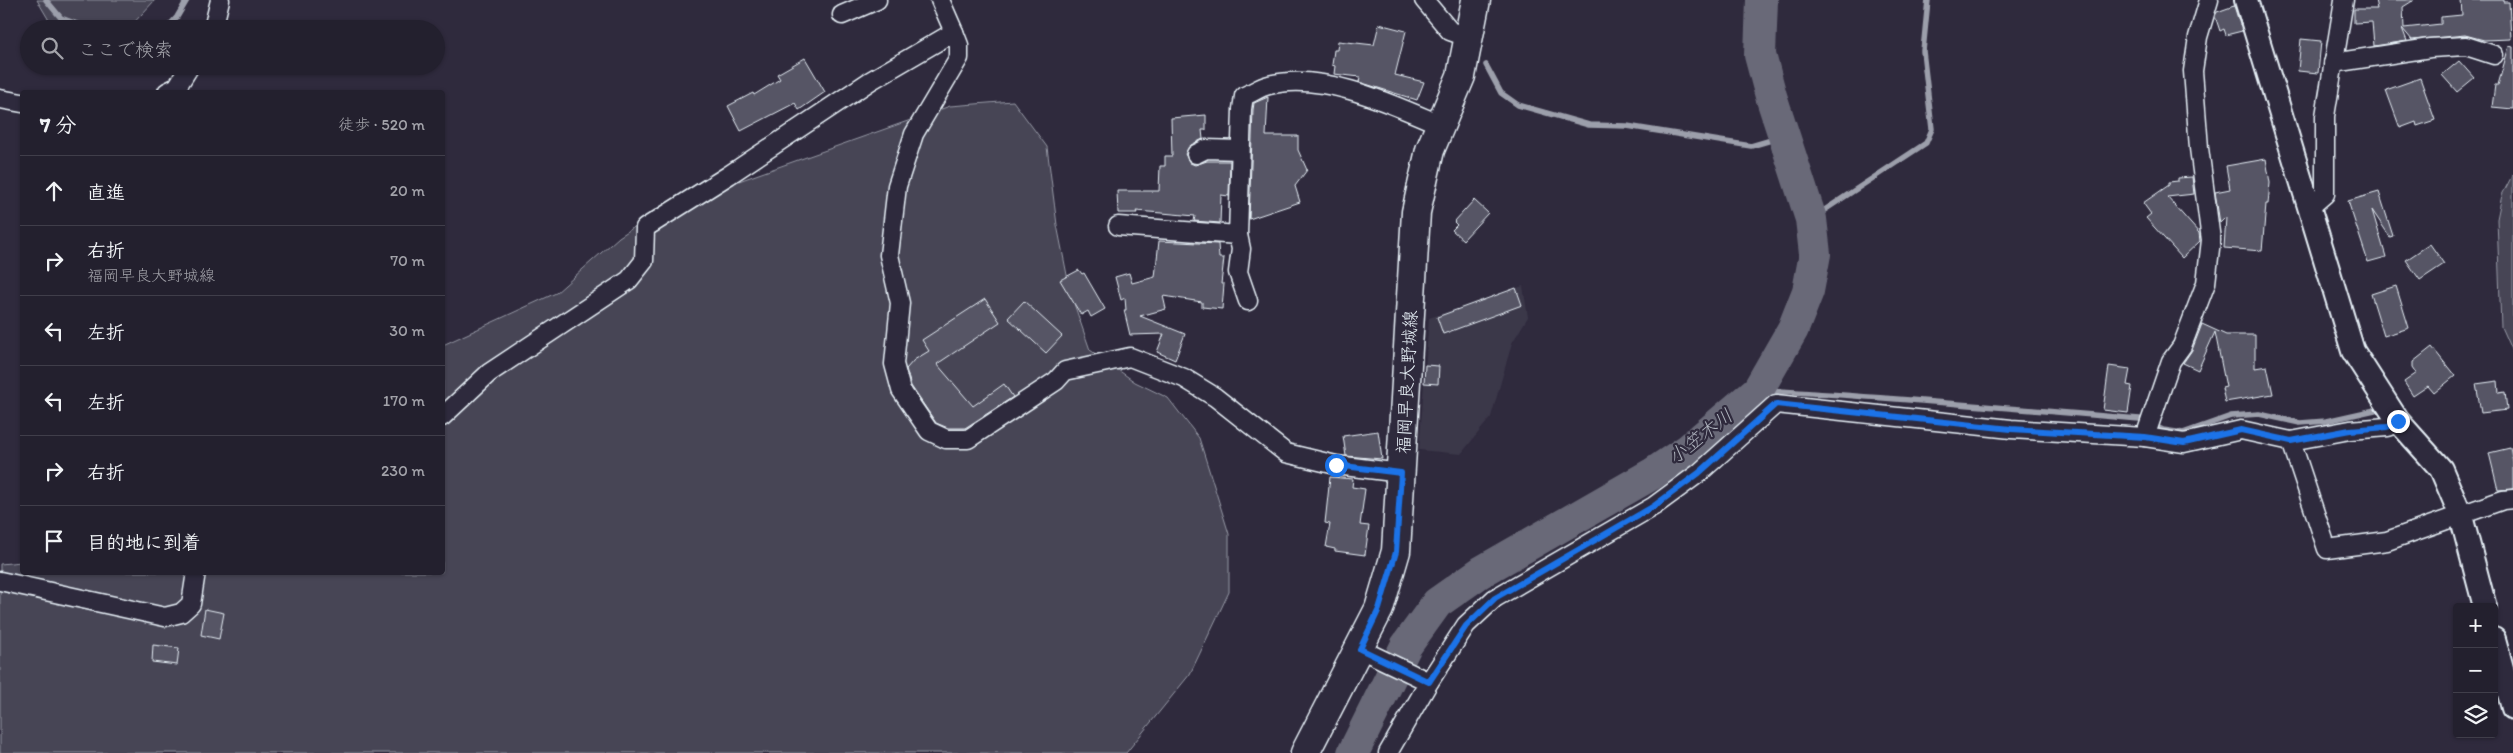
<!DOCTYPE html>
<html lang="ja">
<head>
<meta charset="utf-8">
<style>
	body { margin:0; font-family:Itim,"Klee One",sans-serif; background:#2b2836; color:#f1f3f6 }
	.controls { position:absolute; right:15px; bottom:15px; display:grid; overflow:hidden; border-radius:5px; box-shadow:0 1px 4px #0004 }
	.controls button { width:45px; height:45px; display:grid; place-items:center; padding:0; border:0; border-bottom:1px solid #403e4a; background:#23202e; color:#f1f3f6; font:25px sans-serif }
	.stop { position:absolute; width:15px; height:15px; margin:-11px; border:4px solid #1a73e8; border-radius:50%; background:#fff }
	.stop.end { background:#1a73e8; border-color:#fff; box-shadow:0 1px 5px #0008 }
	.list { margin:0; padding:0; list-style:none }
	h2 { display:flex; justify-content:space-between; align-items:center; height:65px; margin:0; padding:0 20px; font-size:21px }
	h2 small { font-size:16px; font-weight:400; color:#a3a3aa }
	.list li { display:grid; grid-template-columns:32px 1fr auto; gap:15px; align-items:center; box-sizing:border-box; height:70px; padding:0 20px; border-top:1px solid #403e4a }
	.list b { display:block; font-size:19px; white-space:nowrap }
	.list p { margin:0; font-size:16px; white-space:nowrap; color:#a3a3aa }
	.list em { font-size:16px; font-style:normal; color:#a3a3aa }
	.icon { flex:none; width:28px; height:28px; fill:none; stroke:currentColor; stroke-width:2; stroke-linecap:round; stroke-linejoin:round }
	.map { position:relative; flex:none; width:2513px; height:753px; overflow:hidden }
	.search { position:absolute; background:#23202e; box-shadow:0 1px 4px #0004; left:20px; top:20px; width:425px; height:55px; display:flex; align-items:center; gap:12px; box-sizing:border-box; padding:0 18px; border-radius:28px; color:#a3a3aa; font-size:19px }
	.panel { position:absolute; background:#23202e; box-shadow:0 1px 4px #0004; left:20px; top:90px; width:425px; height:485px; border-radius:5px }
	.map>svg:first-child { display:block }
</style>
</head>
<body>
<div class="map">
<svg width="2513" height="753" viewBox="0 0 2513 753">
	<rect width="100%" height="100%" fill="#2f2a3d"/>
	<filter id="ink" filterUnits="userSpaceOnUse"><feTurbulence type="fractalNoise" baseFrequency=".02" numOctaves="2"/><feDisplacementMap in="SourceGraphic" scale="10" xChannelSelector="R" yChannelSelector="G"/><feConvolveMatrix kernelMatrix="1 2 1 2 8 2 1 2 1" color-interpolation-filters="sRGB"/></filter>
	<g filter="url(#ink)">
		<polygon fill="#3b3749" points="1523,286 1528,317 1512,343 1491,417 1461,454 1419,450 1429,318"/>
		<g fill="#464455" stroke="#979aa6">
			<polygon points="37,0 155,0 128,29 58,29 50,22"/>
			<polygon points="1013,101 1047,147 1057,225 1071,295 1090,350 1135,382 1168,398 1199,438 1229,534 1229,592 1190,674 1126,753 0,753 0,564 22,562 22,572 442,572 443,345 556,293 619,237 663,208 950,106"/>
			<polygon points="2513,174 2513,354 2501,327 2497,219 2502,195"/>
		</g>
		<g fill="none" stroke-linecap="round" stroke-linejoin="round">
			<g stroke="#9c9fab" stroke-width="5.5">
				<polyline points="46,0 61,18 91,29"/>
				<polyline points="166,29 177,17 187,0"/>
				<polyline points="1486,65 1501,93 1518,105 1589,125 1627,126 1751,146 1785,136"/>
				<polyline points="1811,219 1926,143 1932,129 1923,51 1928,0"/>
				<path d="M1758,390C1885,396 2013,409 2140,419L2163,430L2183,433L2231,416L2259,414L2300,423L2326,421L2375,410"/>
			</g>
			<polyline stroke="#696978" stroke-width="32" points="1353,753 1406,646 1437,603 1481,572 1652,474 1689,449 1758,390 1793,329 1808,291 1815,254 1811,219 1771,96 1760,55 1762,0"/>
		</g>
		<g fill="#575565" stroke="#e8f1f8">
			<polygon points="2375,0 2414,0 2403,7 2404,28 2441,24 2441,17 2462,15 2461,0 2504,0 2504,2 2509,2 2511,39 2484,40 2465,35 2412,40 2402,28 2407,41 2374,46 2372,22 2354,23 2354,9 2377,9"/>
			<polygon points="2234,6 2242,31 2226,35 2224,29 2220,31 2215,16 2217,12"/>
			<polygon points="1379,24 1406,31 1395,75 1424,82 1417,100 1359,82 1360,77 1334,74 1335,66 1332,65 1334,50 1337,50 1338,41 1374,45"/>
			<polygon points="2301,39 2321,41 2318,73 2298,71"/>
			<polygon points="2509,46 2513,47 2513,109 2492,107 2495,85 2498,85"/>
			<polygon points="805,58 825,92 799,110 795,103 741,131 728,106 753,93 754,95 780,79 777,74"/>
			<polygon points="2459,61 2474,78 2457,92 2442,75"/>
			<polygon points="2420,78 2435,120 2417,126 2416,122 2400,128 2386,90"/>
			<polygon points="1268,97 1266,136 1298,136 1298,150 1307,170 1295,186 1300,202 1249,219 1253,110 1254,103"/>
			<polygon points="1206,115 1206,130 1202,130 1203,139 1191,145 1185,154 1190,163 1195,165 1207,161 1230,161 1229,196 1221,195 1220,223 1194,221 1195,216 1162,213 1136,211 1137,213 1118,213 1117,191 1159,191 1160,166 1165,166 1165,156 1172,156 1171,118"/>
			<polygon points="2266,159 2270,183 2268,204 2266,204 2262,251 2224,248 2226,217 2220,223 2215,192 2230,189 2226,166"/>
			<polygon points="2192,177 2194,194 2167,197 2199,233 2200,241 2182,258 2146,218 2151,214 2143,203 2169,185 2169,182 2178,181 2178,178"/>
			<polygon points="2379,192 2393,236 2390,237 2372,210 2386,257 2368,262 2348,201"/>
			<polygon points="1474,200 1488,213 1463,240 1452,230 1457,225 1454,222"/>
			<polygon points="1159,241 1218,244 1219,258 1224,258 1221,284 1224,284 1222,309 1202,307 1202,302 1163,296 1166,309 1140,316 1185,334 1175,360 1157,352 1164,334 1130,335 1124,310 1126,310 1125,298 1121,300 1115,277 1129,273 1132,283 1155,277"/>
			<polygon points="2430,244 2444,264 2420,280 2406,260"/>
			<polygon points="1079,270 1082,274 1084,273 1105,309 1091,317 1088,311 1081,315 1060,280"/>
			<polygon points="2396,286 2409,328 2384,336 2371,294"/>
			<polygon points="1516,288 1522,305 1443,334 1437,317"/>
			<polygon points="985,299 1000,322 937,364 973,406 1004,384 1013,397 965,428 948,428 936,423 911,386 906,369 914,360 929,351 922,340"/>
			<polygon points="1024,301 1062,336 1046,353 1008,318"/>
			<polygon points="2202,324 2226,335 2255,335 2255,368 2267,366 2273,394 2225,402 2222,388 2226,387 2215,332 2198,370 2183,363 2192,350"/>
			<polygon points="2432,347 2455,376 2434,393 2428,386 2413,396 2404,382 2417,373 2413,367 2413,362"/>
			<polygon points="1425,365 1439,366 1438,384 1424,383"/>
			<polygon points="2109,366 2130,369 2127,385 2132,386 2128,413 2103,410"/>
			<polygon points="2498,381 2499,393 2505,392 2507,410 2481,413 2476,384"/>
			<polygon points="1378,431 1382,459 1346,456 1343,436"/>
			<polygon points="2510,448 2513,462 2513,489 2498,490 2489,453"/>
			<polygon points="1330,477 1353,479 1352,487 1365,489 1360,525 1369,526 1365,555 1335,551 1335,549 1326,547 1330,524 1325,523"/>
			<polygon points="205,609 224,613 219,639 201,635"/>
			<polygon points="153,645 179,648 177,665 152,662"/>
		</g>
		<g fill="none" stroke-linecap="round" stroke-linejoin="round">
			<defs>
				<g id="minor">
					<polyline points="940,0 954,32"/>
					<polyline points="1424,0 1450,31 1470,38"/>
					<polyline points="842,15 877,0"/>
					<polyline points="213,29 220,0"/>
					<polyline points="2333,63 2430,48 2466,46 2494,55"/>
					<polyline points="167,92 177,87 190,66"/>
					<polyline points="0,99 22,103"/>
					<polyline points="1196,154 1206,149 1240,150"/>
					<polyline points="2309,208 2325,194 2325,116 2344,0"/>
					<path d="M1118,226L1238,235L1242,109L1244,96C1252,93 1260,87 1269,85C1322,71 1392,104 1441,125"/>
					<polyline points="1238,235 1241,249 1238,272 1248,301"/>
					<polyline points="442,417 489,373 629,280 644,261 645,228 729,175 870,81 954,32 959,45 959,58 914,134 897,186 889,255 900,303 894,364 901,390 929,431 946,439 968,439 1056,381 1065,371 1130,357 1184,378 1215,397 1286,453 1336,465 1401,473"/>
					<polyline points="2145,437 2171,361 2182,346 2206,283 2211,240 2199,148 2193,71 2198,37 2209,0"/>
					<polyline points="2291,441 2350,430 2387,427 2400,423"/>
					<polyline points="0,581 165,617 181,613 191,604 196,572"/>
					<polyline points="1360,649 1429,682"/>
					<polyline points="1388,753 1429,682 1466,625 1495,598 1654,506 1699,473 1776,404 2011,429 2145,437 2184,443 2241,430 2291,441 2327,549 2387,541 2503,500 2513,499"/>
				</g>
				<g id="tertiary">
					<polyline points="2246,0 2353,351 2398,421 2441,469 2461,516 2485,607"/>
					<polyline points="2494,639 2513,708"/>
				</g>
				<polyline id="primary" points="1305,753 1379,609 1396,551 1416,212 1430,150 1461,76 1476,0"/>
			</defs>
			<use href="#minor" stroke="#e8f1f8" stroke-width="21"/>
			<use href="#tertiary" stroke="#e8f1f8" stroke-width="26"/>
			<use href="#primary" stroke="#e8f1f8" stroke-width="31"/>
			<use href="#minor" stroke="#2f2a3d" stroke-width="18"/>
			<use href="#tertiary" stroke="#2f2a3d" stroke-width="22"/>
			<use href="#primary" stroke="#2f2a3d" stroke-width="28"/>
		</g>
	</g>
	<g fill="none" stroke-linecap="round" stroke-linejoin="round" filter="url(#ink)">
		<polyline stroke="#1a73e8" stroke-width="6" points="1336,465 1401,473 1396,552 1379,609 1360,649 1429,682 1466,626 1495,598 1654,506 1699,473 1776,404 2011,429 2145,437 2184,443 2241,430 2291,441 2350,430 2387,427 2400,423 2398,421"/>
	</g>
	<g text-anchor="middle" stroke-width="4.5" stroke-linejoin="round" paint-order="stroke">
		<g font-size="18" fill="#e8f1f8" stroke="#2f2a3d">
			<text transform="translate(1407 382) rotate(-87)" y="6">福岡早良大野城線</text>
		</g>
		<g font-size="19" font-style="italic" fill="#afb4be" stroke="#2f2a3d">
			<text transform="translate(1700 436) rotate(-38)" y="7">小笠木川</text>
		</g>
	</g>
</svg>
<div class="controls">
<button>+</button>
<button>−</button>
<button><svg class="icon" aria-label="layers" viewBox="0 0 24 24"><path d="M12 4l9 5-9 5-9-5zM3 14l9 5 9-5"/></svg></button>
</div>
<div class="stop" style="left:1336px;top:465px"></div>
<div class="stop end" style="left:2398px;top:421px"></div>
<div class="search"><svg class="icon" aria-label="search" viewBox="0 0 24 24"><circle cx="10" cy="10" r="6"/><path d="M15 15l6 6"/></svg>ここで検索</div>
<section class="panel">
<h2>7 分<small>徒歩 · 520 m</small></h2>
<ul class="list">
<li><svg class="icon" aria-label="ahead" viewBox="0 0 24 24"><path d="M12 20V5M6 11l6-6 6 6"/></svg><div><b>直進</b></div><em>20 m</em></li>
<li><svg class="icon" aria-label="right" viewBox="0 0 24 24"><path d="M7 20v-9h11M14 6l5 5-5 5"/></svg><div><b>右折</b><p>福岡早良大野城線</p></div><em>70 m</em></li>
<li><svg class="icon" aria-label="left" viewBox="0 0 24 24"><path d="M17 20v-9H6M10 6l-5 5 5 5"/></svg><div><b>左折</b></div><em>30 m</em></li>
<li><svg class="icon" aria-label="left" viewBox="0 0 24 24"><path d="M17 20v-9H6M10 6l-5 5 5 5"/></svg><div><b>左折</b></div><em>170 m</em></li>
<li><svg class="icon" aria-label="right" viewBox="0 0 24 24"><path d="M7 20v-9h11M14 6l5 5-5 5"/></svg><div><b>右折</b></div><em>230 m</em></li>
<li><svg class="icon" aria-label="arrive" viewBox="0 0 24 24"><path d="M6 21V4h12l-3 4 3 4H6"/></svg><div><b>目的地に到着</b></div></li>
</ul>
</section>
</div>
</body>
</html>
